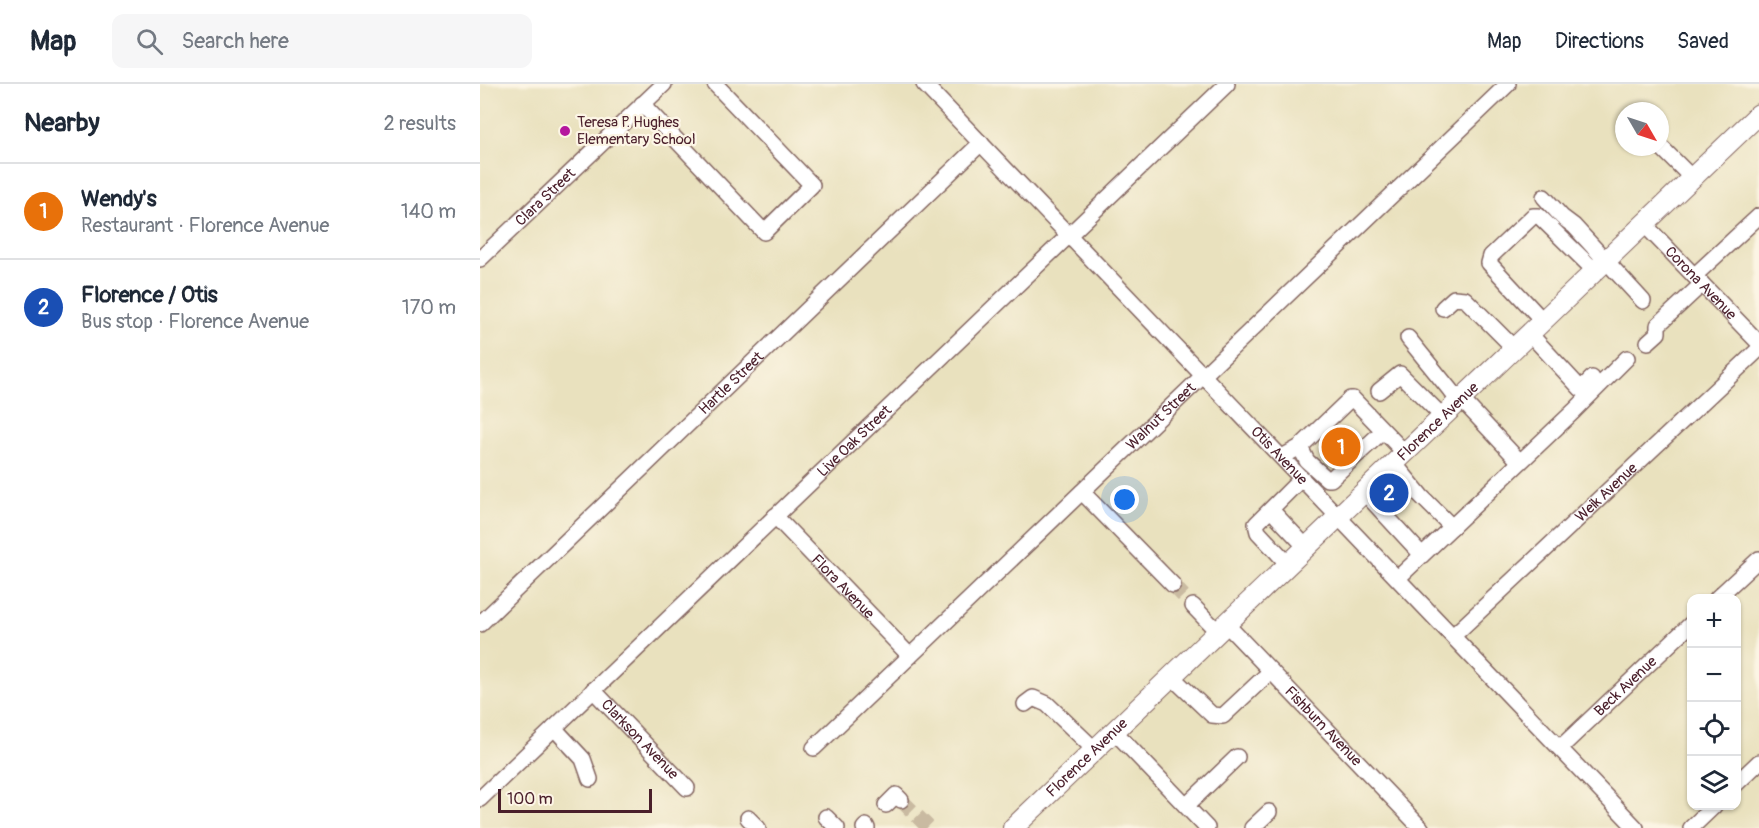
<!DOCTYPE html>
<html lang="en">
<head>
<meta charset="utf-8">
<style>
	body { margin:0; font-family:Pangolin,sans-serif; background:#f6f6f7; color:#1f2937 }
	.controls { position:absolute; right:18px; bottom:18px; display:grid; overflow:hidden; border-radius:12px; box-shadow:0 2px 4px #0004 }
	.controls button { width:54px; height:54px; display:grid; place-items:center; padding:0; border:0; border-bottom:2px solid #e0e1e3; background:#fff; color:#1f2937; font:30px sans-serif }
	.compass { position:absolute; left:1135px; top:18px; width:54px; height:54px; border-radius:50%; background:#fff; box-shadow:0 2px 4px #0004; rotate:129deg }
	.scale { position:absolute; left:18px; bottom:15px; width:154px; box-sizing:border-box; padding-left:6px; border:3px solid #4a1f2b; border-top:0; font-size:16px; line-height:21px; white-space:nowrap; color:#4a1f2b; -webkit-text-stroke:4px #fcf5e5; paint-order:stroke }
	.you { position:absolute; left:645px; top:416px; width:21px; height:21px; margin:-15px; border:4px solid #fff; border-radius:50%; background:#1a73e8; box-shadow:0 0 0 9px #1a73e833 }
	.badge { display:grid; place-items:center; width:39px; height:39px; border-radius:50%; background:#b45309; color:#fff; font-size:20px; font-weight:700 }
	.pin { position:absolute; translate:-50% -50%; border:3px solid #fff; box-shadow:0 2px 6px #0006 }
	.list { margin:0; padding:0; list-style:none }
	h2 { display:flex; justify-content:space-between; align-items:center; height:78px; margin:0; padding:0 24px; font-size:26px }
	h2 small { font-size:20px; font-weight:400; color:#747a83 }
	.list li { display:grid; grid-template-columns:39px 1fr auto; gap:18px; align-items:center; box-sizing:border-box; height:96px; padding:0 24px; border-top:2px solid #e0e1e3 }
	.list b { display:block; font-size:22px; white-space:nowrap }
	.list p { margin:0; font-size:20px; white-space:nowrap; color:#747a83 }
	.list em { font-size:20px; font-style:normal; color:#747a83 }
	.icon { flex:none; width:33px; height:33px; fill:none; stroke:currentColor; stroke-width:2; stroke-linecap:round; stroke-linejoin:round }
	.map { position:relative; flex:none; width:1279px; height:744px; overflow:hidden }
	header { display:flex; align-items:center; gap:36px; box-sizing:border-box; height:84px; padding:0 30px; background:#fff; border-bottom:2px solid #e0e1e3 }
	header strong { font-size:28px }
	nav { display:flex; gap:33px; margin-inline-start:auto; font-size:21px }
	.search { width:420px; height:54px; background:#f6f6f7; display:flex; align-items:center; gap:15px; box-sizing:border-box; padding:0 21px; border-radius:12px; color:#747a83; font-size:22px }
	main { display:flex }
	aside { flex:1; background:#fff }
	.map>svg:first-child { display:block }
</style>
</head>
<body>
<header>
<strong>Map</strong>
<div class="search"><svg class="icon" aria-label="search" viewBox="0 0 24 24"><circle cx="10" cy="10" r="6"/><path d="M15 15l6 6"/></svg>Search here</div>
<nav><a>Map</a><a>Directions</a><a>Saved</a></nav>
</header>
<main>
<aside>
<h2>Nearby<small>2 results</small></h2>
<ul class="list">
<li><span class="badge" style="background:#e8710a">1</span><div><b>Wendy's</b><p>Restaurant · Florence Avenue</p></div><em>140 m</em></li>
<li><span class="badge" style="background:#1a4fb4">2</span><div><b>Florence / Otis</b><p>Bus stop · Florence Avenue</p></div><em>170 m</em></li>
</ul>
</aside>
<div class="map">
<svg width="1279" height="744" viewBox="0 0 1279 744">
	<rect width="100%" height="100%" fill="#fcf5e5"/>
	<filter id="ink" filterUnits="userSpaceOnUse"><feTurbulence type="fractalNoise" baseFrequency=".0167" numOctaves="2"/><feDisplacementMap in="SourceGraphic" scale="12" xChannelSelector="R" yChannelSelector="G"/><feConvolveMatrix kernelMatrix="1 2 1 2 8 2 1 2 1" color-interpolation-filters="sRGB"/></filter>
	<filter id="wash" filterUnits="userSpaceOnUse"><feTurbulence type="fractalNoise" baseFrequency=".008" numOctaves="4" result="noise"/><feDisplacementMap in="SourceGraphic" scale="24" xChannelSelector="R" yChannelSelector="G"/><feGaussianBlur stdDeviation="1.35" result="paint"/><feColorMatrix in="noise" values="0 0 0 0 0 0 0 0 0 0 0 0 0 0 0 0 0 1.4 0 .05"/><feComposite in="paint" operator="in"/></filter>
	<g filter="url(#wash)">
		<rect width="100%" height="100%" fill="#e9e1be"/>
	</g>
	<g filter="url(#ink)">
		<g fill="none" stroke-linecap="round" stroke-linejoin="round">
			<g stroke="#c9baa1" stroke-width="15" stroke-dasharray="15 8" stroke-linecap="butt">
				<polyline points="693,501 713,522"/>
				<polyline points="421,716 449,744"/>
			</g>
			<defs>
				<g id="minor">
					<path id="s1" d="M444,0L1156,744"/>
					<polyline points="162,20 284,148 332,101 235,0"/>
					<polyline points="1180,62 1212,94"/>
					<polyline points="1064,113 1082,133 1094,142 1163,217"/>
					<path id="s2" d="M1164,140L1279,259"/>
					<path id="s3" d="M0,175L184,0"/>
					<polyline points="1214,192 1279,132"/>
					<polyline points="963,224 974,214 985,215 1034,264"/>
					<polyline points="1063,237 1009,179 1011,172 1053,132 1059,132 1115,187"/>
					<polyline points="1050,250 1101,305 1112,294"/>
					<polyline points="928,254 979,317"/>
					<polyline points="1168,258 1178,249 1178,241 1222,200"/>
					<polyline points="899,307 920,290 963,333"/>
					<polyline points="981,315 1040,378"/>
					<polyline points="820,363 827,377 847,395 851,395 903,347"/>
					<polyline points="802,373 820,363 870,315 873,315 925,369"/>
					<polyline points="914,379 941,412 972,443"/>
					<polyline points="602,408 693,501"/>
					<polyline points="884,408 942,471"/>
					<polyline points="791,426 826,463"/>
					<path id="s4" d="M295,432L430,572"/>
					<polyline points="808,480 778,448 776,440 822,394"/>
					<polyline points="918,494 1094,327 1147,274"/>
					<polyline points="1237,514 1279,475"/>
					<polyline points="713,522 738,548"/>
					<path id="s5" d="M0,540L501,59"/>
					<path id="s6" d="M746,540L941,744"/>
					<path id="s7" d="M973,552L1279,265"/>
					<polyline points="691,592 732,631 743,632 791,587"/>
					<path id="s8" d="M113,606L207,704"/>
					<polyline points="545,620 553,614 567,620 615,666"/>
					<polyline points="74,644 103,675 110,695"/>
					<polyline points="634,647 727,744"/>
					<path id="s9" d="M334,664L1028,0"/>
					<path id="s10" d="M1080,664L1212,539"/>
					<polyline points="1256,700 1279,678"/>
					<path id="s11" d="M0,715L747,0"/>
					<polyline points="406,721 416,711 421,716"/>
					<polyline points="706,722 757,673"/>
					<polyline points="346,733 357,744"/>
					<polyline points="268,734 278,744"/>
					<polyline points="384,744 386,742 387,744"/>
					<polyline points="772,744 789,728"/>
					<polyline points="1211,744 1234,722"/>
				</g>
				<g id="major">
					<path id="s12" d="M533,744L1279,30"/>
				</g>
			</defs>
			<use href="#minor" stroke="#82635e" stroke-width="18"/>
			<use href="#major" stroke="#82635e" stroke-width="22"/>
			<use href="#minor" stroke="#fff" stroke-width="15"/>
			<use href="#major" stroke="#fff" stroke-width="20"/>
		</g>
	</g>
	<circle fill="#b5179e" stroke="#fcf5e5" stroke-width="2" cx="85" cy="47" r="6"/>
	<g text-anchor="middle" stroke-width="4.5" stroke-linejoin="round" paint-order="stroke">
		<g font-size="15" fill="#4a1f2b" stroke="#fcf5e5" text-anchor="start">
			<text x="97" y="43">Teresa P. Hughes<tspan x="97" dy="17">Elementary School</tspan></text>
		</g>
		<g font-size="15" fill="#4a1f2b" stroke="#fcf5e5">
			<text dy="5" stroke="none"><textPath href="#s3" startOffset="90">Clara Street</textPath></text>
			<text dy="5" stroke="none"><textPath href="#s2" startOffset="82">Corona Avenue</textPath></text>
			<text dy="5" stroke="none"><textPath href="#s5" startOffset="348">Hartle Street</textPath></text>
			<text dy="5" stroke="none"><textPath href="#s9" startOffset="480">Walnut Street</textPath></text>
			<text dy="5" stroke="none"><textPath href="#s12" startOffset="588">Florence Avenue</textPath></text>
			<text dy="5" stroke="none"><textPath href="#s11" startOffset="518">Live Oak Street</textPath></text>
			<text dy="5" stroke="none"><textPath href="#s1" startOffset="514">Otis Avenue</textPath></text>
			<text dy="5" stroke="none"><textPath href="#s7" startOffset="210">Weik Avenue</textPath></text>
			<text dy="5" stroke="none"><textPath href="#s4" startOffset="98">Flora Avenue</textPath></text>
			<text dy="5" stroke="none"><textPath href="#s10" startOffset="90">Beck Avenue</textPath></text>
			<text dy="5" stroke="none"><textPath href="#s6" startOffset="141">Fishburn Avenue</textPath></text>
			<text dy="5" stroke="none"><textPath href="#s8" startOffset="68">Clarkson Avenue</textPath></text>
			<text dy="5" stroke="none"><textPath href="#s12" startOffset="102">Florence Avenue</textPath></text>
		</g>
	</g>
</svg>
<div class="controls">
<button>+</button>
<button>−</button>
<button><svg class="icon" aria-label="locate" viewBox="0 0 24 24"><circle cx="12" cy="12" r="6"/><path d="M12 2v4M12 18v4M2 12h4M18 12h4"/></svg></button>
<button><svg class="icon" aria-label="layers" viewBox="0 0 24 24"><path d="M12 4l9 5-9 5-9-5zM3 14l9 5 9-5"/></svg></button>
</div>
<svg class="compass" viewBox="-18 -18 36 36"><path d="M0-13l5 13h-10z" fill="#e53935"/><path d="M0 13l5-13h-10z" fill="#747a83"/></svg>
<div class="scale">100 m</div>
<div class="you"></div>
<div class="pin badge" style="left:861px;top:363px;background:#e8710a">1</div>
<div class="pin badge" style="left:909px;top:409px;background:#1a4fb4">2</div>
</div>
</main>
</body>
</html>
